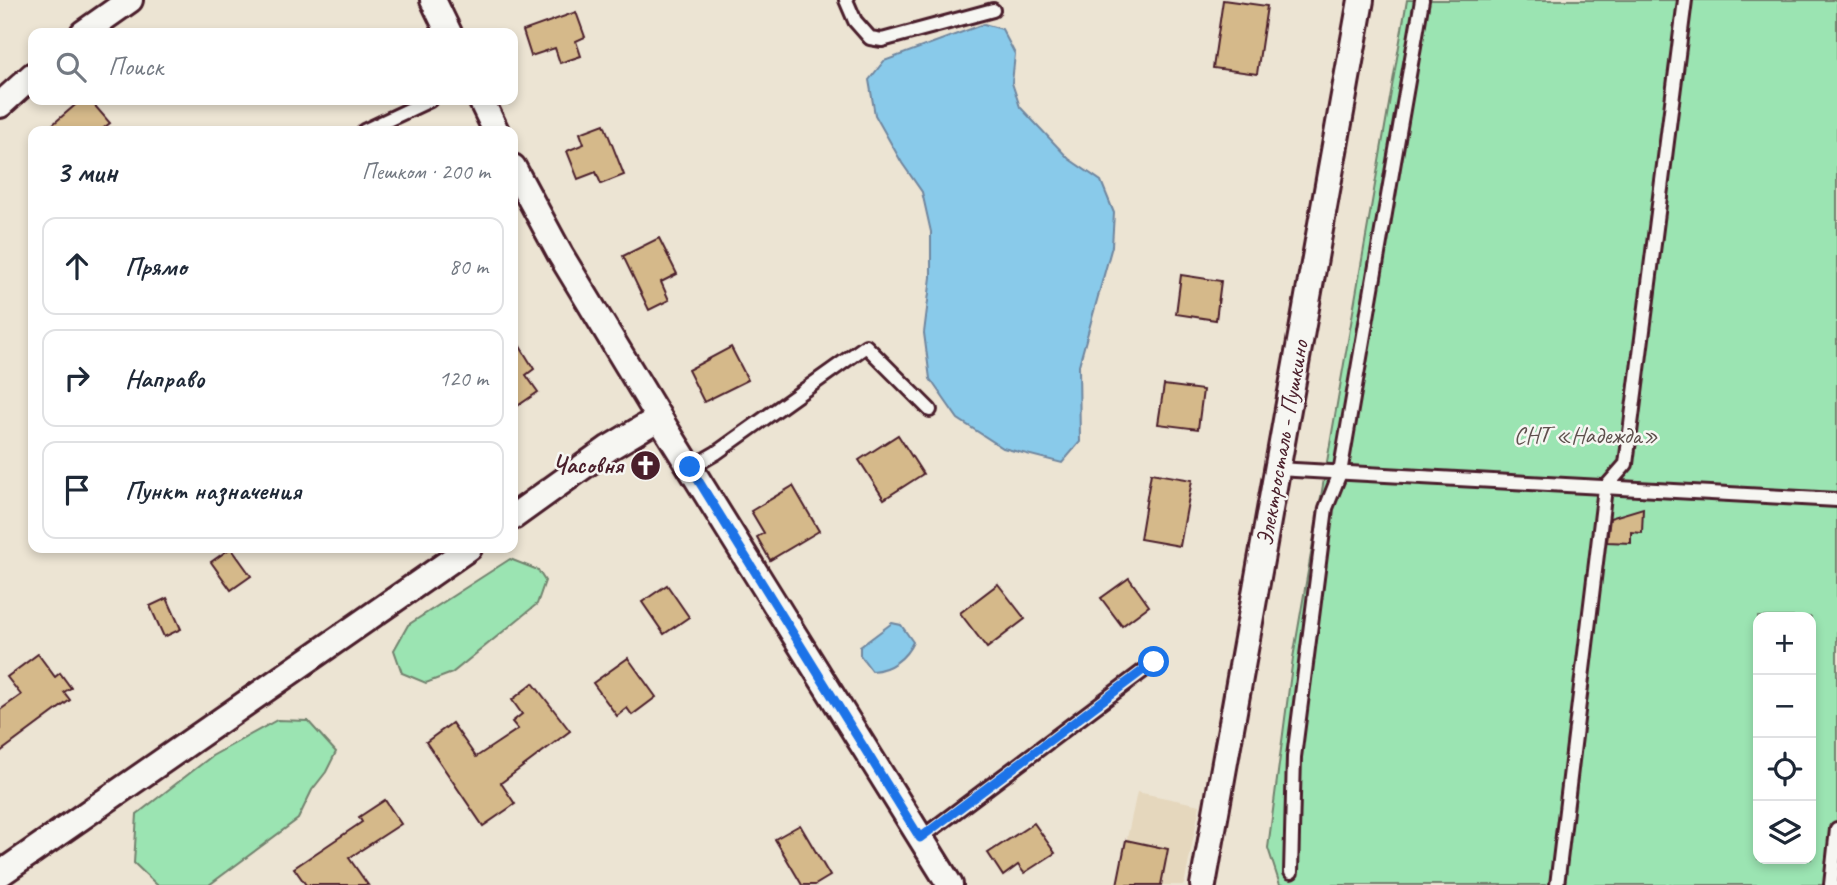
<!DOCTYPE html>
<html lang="ru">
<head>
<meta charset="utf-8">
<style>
	body { margin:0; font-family:Caveat,sans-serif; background:#f2f2f3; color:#1f2937 }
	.controls { position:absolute; right:21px; bottom:21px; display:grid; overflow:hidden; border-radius:14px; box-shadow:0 4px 10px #0003 }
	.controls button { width:63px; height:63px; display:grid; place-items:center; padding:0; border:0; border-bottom:2px solid #e0e1e3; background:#fff; color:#1f2937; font:35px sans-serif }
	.stop { position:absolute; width:21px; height:21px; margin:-16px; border:5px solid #1a73e8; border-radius:50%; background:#fff }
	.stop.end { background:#1a73e8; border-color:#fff; box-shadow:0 2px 7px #0008 }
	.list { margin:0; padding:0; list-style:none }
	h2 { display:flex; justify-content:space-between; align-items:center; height:91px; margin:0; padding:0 28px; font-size:30px }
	h2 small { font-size:23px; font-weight:400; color:#747a83 }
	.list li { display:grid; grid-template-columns:46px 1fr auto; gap:21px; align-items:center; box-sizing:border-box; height:98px; margin:0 14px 14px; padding:0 14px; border:2px solid #e0e1e3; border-radius:14px }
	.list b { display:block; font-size:26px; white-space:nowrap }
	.list em { font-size:23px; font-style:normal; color:#747a83 }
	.icon { flex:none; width:38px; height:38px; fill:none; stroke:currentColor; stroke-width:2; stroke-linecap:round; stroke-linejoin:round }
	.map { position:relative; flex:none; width:1837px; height:885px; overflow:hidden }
	.search { position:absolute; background:#fff; box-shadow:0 4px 10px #0003; left:28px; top:28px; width:490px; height:77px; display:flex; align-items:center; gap:18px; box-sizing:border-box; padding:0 24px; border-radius:14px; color:#747a83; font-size:26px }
	.panel { position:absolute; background:#fff; box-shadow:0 4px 10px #0003; left:28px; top:126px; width:490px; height:427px; border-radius:14px }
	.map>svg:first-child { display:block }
</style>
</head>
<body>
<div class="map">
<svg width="1837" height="885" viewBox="0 0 1837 885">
	<rect width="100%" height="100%" fill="#ece4d3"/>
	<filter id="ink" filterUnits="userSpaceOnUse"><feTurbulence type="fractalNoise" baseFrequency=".0143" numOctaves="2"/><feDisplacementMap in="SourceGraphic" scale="14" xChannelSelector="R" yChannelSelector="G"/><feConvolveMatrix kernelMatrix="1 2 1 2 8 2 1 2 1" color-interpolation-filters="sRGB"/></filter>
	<g filter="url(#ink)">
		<polygon fill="#e5d7bd" points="1137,792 1200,805 1184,885 1117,885"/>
		<g fill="#9be4b2" stroke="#72826e" stroke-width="2" fill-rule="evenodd">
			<path d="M1407,0H1837V885H1280L1268,848L1293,658ZM1758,617H1811V859H1758Z"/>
			<polygon points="510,559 538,570 545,581 537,604 452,673 426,683 402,673 394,650 408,625"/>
			<polygon points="277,720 308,721 336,752 326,772 312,790 298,819 209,885 157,885 134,863 137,814 212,756"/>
		</g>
		<g fill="#89caea" stroke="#70869e" stroke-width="2">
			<polygon points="984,24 1002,29 1015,54 1012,83 1020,107 1069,159 1101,181 1114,213 1112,246 1079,365 1080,442 1062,463 1003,448 958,419 930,379 924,333 931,277 931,232 922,192 902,163 875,115 869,80 884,61"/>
			<path d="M892,623L901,625L913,642C906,658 890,670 872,671L860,655V647Z"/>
		</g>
		<g fill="#d5b98a" stroke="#4a1f2b" stroke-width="2">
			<polygon points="1223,0 1267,6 1257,74 1213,68"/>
			<polygon points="576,12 585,37 576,41 581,56 560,63 555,48 531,56 523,31"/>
			<polygon points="81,100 90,100 110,123 100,131 45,131"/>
			<polygon points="604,124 624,175 601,184 596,172 578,179 567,151 584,144 580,133"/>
			<polygon points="659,238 677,274 661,282 669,300 649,310 623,256"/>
			<polygon points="1181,275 1221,281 1216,320 1176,314"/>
			<polygon points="513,335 534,369 526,375 538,392 513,409"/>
			<polygon points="731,347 748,380 704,402 688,370"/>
			<polygon points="1164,385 1203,390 1198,429 1158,424"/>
			<polygon points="898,435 923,474 884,499 859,460"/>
			<polygon points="1151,473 1192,480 1180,546 1140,539"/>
			<polygon points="793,486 819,531 770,560 757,537 764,533 751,511"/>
			<polygon points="1643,508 1642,533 1631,532 1631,543 1607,542 1610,518"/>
			<polygon points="231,548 251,576 231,590 211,562"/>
			<polygon points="1129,578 1149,606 1122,626 1101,598"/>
			<polygon points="998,584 1025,619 987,648 960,613"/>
			<polygon points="667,585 689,617 664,634 642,602"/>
			<polygon points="167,598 181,629 164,637 150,606"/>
			<polygon points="38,654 55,677 60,673 71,688 64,692 70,700 0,752 0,710 21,695 7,677"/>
			<polygon points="628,658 656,697 632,715 627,708 617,716 593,683"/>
			<polygon points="533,683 570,731 501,783 515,804 483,826 426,742 452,723 476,757 518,729 512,722 522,714 512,700"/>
			<polygon points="385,800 401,824 349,858 368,885 306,885 294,868 362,822 359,817"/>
			<polygon points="1034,823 1055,853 1024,873 1018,865 1003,876 988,853"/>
			<polygon points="800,825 830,876 815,885 802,885 775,839"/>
			<polygon points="1126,840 1168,849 1161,885 1117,885"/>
		</g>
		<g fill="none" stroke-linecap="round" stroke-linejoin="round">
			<defs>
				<g id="lane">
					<polyline points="846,0 855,21 870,38 882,40 993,10"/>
					<polyline points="364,131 430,100"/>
					<polyline points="690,468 716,453 866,346 930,410"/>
					<polyline points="1277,469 1837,500"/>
					<polyline points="921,838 1155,662"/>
					<polyline points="1291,872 1294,757 1326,508 1340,473 1422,0"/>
					<polyline points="1557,885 1605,488 1626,464 1685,0"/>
					<polyline points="1831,885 1837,829"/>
				</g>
				<g id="street">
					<polyline points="433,0 449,33"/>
					<polyline points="83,33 130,0"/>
					<polyline points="481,100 496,131"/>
					<polyline points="0,105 33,75"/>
					<polyline points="513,167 560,254 666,429 950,885"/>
					<polyline points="513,517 609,448 659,418"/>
					<polyline points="0,874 469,548"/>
					<polyline points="1203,885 1361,0"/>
				</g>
			</defs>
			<use href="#lane" stroke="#4a1f2b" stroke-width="18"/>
			<use href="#street" stroke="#4a1f2b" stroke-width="30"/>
			<use href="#lane" stroke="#f6f6f2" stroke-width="12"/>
			<use href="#street" stroke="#f6f6f2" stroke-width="24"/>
		</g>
	</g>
	<g fill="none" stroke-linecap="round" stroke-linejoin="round" filter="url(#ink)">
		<polyline stroke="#1a73e8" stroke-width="9" points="690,467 920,838 1154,662"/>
	</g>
	<defs>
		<symbol id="church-disc" viewBox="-11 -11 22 22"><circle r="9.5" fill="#4a1f2b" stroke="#f6f6f2"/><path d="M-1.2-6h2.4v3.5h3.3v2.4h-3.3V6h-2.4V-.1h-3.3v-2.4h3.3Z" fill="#fff"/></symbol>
	</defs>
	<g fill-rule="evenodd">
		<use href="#church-disc" x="628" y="448" width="35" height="35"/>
	</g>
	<g text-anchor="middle" stroke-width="5" stroke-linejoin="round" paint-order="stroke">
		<g font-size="24" fill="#5e504d" stroke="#f6f6f2">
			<text x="1586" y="443">СНТ «Надежда»</text>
		</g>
		<g font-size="24" fill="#4a1f2b" stroke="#f6f6f2">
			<text transform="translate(1282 443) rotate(-80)" y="8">Электросталь - Пушкино</text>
		</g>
		<g font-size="24" font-weight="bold" fill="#4a1f2b" stroke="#f6f6f2" text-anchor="end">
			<text x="623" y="473">Часовня</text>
		</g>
	</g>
</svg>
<div class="controls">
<button>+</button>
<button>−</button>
<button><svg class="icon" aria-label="locate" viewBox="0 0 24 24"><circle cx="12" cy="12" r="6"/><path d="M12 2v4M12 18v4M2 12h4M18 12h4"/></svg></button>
<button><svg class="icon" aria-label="layers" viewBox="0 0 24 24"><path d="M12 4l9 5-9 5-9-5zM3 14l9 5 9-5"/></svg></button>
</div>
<div class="stop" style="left:1154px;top:662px"></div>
<div class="stop end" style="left:690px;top:467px"></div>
<div class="search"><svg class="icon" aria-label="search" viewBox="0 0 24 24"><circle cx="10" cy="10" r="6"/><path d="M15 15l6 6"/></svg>Поиск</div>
<section class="panel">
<h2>3 мин<small>Пешком · 200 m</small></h2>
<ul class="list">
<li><svg class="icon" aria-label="ahead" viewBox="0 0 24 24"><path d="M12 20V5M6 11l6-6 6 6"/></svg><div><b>Прямо</b></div><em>80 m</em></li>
<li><svg class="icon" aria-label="right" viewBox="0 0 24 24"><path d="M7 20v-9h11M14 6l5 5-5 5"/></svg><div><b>Направо</b></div><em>120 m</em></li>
<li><svg class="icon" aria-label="arrive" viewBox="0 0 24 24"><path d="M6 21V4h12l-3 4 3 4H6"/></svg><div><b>Пункт назначения</b></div></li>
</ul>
</section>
</div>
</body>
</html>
